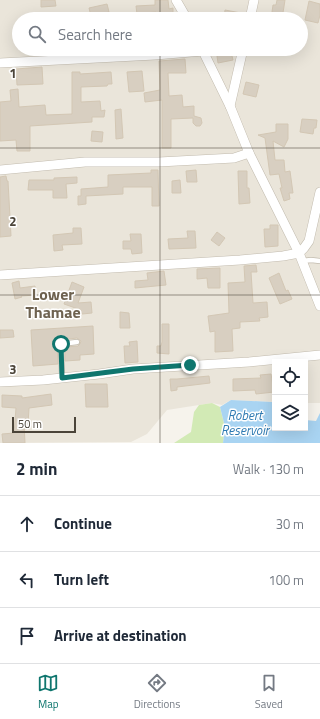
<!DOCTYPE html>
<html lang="en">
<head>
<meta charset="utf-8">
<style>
	body { margin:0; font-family:"Titillium Web",sans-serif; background:#f6f6f7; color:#1f2937 }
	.controls { position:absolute; right:12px; bottom:12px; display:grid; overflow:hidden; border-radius:0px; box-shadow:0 4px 16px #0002 }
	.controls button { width:36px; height:36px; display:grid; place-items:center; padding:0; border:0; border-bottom:1px solid #e0e1e3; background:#fff; color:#1f2937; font:20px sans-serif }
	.scale { position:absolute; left:12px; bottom:10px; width:64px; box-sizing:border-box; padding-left:4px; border:2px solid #4b4439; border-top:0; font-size:11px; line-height:14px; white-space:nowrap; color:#4b4439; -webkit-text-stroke:3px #fff; paint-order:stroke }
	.stop { position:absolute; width:12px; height:12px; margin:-9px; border:3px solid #0f766e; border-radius:50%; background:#fff }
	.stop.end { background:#0f766e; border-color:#fff; box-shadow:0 1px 4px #0008 }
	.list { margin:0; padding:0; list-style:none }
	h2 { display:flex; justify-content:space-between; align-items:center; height:52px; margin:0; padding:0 16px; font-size:17px }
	h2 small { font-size:13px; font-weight:400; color:#747a83 }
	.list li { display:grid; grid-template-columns:26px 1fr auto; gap:12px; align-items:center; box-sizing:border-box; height:56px; padding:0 16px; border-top:1px solid #e0e1e3 }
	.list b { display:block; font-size:15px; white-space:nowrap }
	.list em { font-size:13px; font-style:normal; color:#747a83 }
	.icon { flex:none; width:22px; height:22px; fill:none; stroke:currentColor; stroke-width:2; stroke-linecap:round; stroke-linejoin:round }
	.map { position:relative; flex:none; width:320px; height:443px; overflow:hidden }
	.search { position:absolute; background:#fff; box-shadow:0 4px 16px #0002; left:12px; right:12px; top:12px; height:44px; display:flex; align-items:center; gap:10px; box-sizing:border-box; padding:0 14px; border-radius:22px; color:#747a83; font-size:15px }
	.sheet { height:220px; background:#fff }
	nav { display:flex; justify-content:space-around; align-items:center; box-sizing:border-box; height:56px; border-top:1px solid #e0e1e3; background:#fff; font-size:11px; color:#747a83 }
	nav a { display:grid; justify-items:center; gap:2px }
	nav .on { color:#0f766e }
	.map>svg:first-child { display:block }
</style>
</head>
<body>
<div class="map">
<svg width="320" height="443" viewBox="0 0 320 443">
	<rect width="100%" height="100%" fill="#f6f3ec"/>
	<path fill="#eae5da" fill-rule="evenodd" d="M0,0H320V403H305V362H275V402L231,400L222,405L212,403L167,410L147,434L131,442L0,443ZM19,19H301V49H19Z"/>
	<polygon fill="#d2eab5" points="212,403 220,407 225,427 223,443 174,443 191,432 194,412 199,405"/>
	<polygon fill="#a9d4f2" points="231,400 272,402 275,408 275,428 305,428 305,420 316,421 320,413 320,443 223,443 225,427 220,407"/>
	<g fill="#d8cfc1" stroke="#d3c7b4">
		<polygon points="41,0 55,0 56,6 41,7"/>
		<polygon points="155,0 168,0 169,9 173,8 173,17 169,17 169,19 156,19 156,12 137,14 136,6 155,5"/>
		<polygon points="277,0 285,0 282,19 271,19 273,5 276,5"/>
		<polygon points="309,1 320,4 320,15 318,23 305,20"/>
		<polygon points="107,4 109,12 91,16 89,8"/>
		<polygon points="225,10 241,13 240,19 224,19"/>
		<polygon points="216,49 232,49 231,52 233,60 218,63"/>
		<polygon points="185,59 186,73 168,73 169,96 182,95 183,107 194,106 194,116 201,118 202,123 200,126 196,126 193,123 193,118 171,119 171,148 162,148 162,100 145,102 144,93 160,90 159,61"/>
		<polygon points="42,67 43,84 17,85 16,69"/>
		<polygon points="142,71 144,91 129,92 127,72"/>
		<polygon points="72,72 80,72 80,74 111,72 112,84 108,84 107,86 81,87 81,102 100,101 101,111 105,110 104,117 92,117 92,122 30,126 30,151 17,151 16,140 0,141 0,102 11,101 10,90 18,89 19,107 45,105 46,115 72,114"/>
		<polygon points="246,82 259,85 256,97 243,94"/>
		<polygon points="121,109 123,138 116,139 115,110"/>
		<polygon points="302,119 317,120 316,128 314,128 313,134 300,132"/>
		<polygon points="276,124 288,124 288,139 284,147 273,141 275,160 284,160 285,172 290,171 293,193 289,193 290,199 284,201 280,188 282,188 279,174 270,175 265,138 258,135 276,132"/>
		<polygon points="92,131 103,132 102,142 91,141"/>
		<polygon points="151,170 158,170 159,206 152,206 152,187 123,187 123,194 86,196 86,204 78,205 78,196 81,196 81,189 108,187 108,175 151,173"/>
		<polygon points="196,170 197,182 187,182 186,171"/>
		<polygon points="238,171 247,171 247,188 249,188 250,203 239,204"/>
		<polygon points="6,176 7,181 8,181 11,236 0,237 0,177"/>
		<polygon points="77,177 77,183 66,184 67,198 53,198 53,190 28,190 29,180 54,180 54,178"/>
		<polygon points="180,180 181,193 172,193 172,181"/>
		<polygon points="270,225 278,225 278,246 265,247 264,229 270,229"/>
		<polygon points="73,228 81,228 82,244 62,245 63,250 54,251 53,235 73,233"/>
		<polygon points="187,231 195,231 196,248 169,249 168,239 188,238"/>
		<polygon points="217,232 225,238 219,246 211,240"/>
		<polygon points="130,234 141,234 142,253 132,254 131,249 123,249 123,241 131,241"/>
		<polygon points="256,265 257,272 251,272 253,303 267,302 268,317 259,318 260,321 240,322 240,328 232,329 233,351 215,352 215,331 210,332 208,316 229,313 228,283 245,282 244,266"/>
		<polygon points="220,268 220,288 208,288 207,278 197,279 197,269"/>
		<polygon points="164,271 166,285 135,288 135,281 148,280 147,273"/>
		<polygon points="279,273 286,291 288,290 292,299 280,304 269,278"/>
		<polygon points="19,281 20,288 35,286 36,295 21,296 22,297 15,299 12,283"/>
		<polygon points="72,282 84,287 78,303 91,302 92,313 82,314 81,310 64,304"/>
		<polygon points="120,312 129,313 130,328 120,328"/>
		<polygon points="162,324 169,324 169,354 157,353 157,346 161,346 162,342"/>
		<polygon points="93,326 94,354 80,355 80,360 65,361 65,347 78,346 80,344 81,341 77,338 61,340 57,344 58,364 33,366 31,330"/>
		<polygon points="0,330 13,330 14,337 0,338"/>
		<polygon points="137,341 138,362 125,363 124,346 130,346 129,342"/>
		<polygon points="271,374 274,392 256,394 255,390 233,391 233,379 261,378 260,375"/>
		<polygon points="209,376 210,383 177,387 177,390 171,391 170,379 177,379"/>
		<polygon points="85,384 107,384 108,407 86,407"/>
		<polygon points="51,394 52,405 29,408 28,424 24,424 25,443 3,443 2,434 14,433 16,408 2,407 2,395 22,396 22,398"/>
	</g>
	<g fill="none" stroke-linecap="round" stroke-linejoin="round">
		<defs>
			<g id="lane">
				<polyline points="302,261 311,260 320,261"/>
				<polyline points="62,378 61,344 77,342"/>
			</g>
			<g id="street">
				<polyline points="176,0 187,19"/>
				<polyline points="250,19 254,0"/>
				<polyline points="202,49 230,106 249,153 299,253 320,306"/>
				<polyline points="0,63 155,55 203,51"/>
				<polyline points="230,106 243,49"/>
				<polyline points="0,170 85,162 159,162 234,158 249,153"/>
				<polyline points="0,275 240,260 283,256 299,253 304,248 309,241 320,192"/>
				<polyline points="0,382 43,380 99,374 133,369 249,362 320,355"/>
			</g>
		</defs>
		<use href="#lane" stroke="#c2bbae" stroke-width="6"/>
		<use href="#street" stroke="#c2bbae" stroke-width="10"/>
		<use href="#lane" stroke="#fff" stroke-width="4.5"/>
		<use href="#street" stroke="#fff" stroke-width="9"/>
	</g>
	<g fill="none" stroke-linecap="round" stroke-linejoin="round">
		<polyline stroke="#0f766e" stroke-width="5" points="61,344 62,378 133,369 190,365"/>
	</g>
	<path fill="none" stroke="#4b4439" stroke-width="1" stroke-opacity="0.55" d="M160,0V19M160,49V443M0,148H320M0,295H320"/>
	<g text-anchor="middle" stroke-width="3" stroke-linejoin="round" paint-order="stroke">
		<g font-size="13" font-style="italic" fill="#2e7ab2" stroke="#fff">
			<text x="245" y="420">Robert<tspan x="245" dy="15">Reservoir</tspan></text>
		</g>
		<g font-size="16" font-weight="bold" fill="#6e6250" stroke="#fff">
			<text x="53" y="300">Lower<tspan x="53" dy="18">Thamae</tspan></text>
		</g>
	</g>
	<g font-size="13" text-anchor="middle" font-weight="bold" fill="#4b4439" stroke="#fff" stroke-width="3" stroke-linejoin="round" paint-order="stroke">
		<text x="13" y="78">1</text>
		<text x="13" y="226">2</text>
		<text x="13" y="374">3</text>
	</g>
</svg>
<div class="controls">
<button><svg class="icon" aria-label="locate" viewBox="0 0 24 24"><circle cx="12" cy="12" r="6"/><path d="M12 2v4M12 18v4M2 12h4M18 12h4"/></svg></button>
<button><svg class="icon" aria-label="layers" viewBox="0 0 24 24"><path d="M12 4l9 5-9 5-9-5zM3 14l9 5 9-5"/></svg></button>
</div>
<div class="scale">50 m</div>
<div class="stop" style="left:61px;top:344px"></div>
<div class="stop end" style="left:190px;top:365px"></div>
<div class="search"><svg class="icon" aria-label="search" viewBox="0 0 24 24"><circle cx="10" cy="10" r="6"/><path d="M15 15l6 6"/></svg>Search here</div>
</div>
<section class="sheet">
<h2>2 min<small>Walk · 130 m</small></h2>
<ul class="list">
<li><svg class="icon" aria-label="ahead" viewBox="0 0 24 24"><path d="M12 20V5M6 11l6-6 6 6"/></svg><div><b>Continue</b></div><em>30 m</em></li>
<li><svg class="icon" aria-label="left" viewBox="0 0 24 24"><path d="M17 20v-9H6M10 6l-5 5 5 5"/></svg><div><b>Turn left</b></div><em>100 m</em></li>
<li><svg class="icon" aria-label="arrive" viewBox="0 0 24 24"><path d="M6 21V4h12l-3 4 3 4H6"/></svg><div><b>Arrive at destination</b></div></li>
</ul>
</section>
<nav>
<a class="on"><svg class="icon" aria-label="map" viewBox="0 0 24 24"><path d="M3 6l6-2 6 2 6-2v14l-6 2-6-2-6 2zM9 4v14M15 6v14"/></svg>Map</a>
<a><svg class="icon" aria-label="directions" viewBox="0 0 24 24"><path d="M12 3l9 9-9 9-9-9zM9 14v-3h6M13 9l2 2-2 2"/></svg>Directions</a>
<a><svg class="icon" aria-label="saved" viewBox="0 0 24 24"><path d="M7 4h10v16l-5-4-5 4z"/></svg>Saved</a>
</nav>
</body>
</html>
